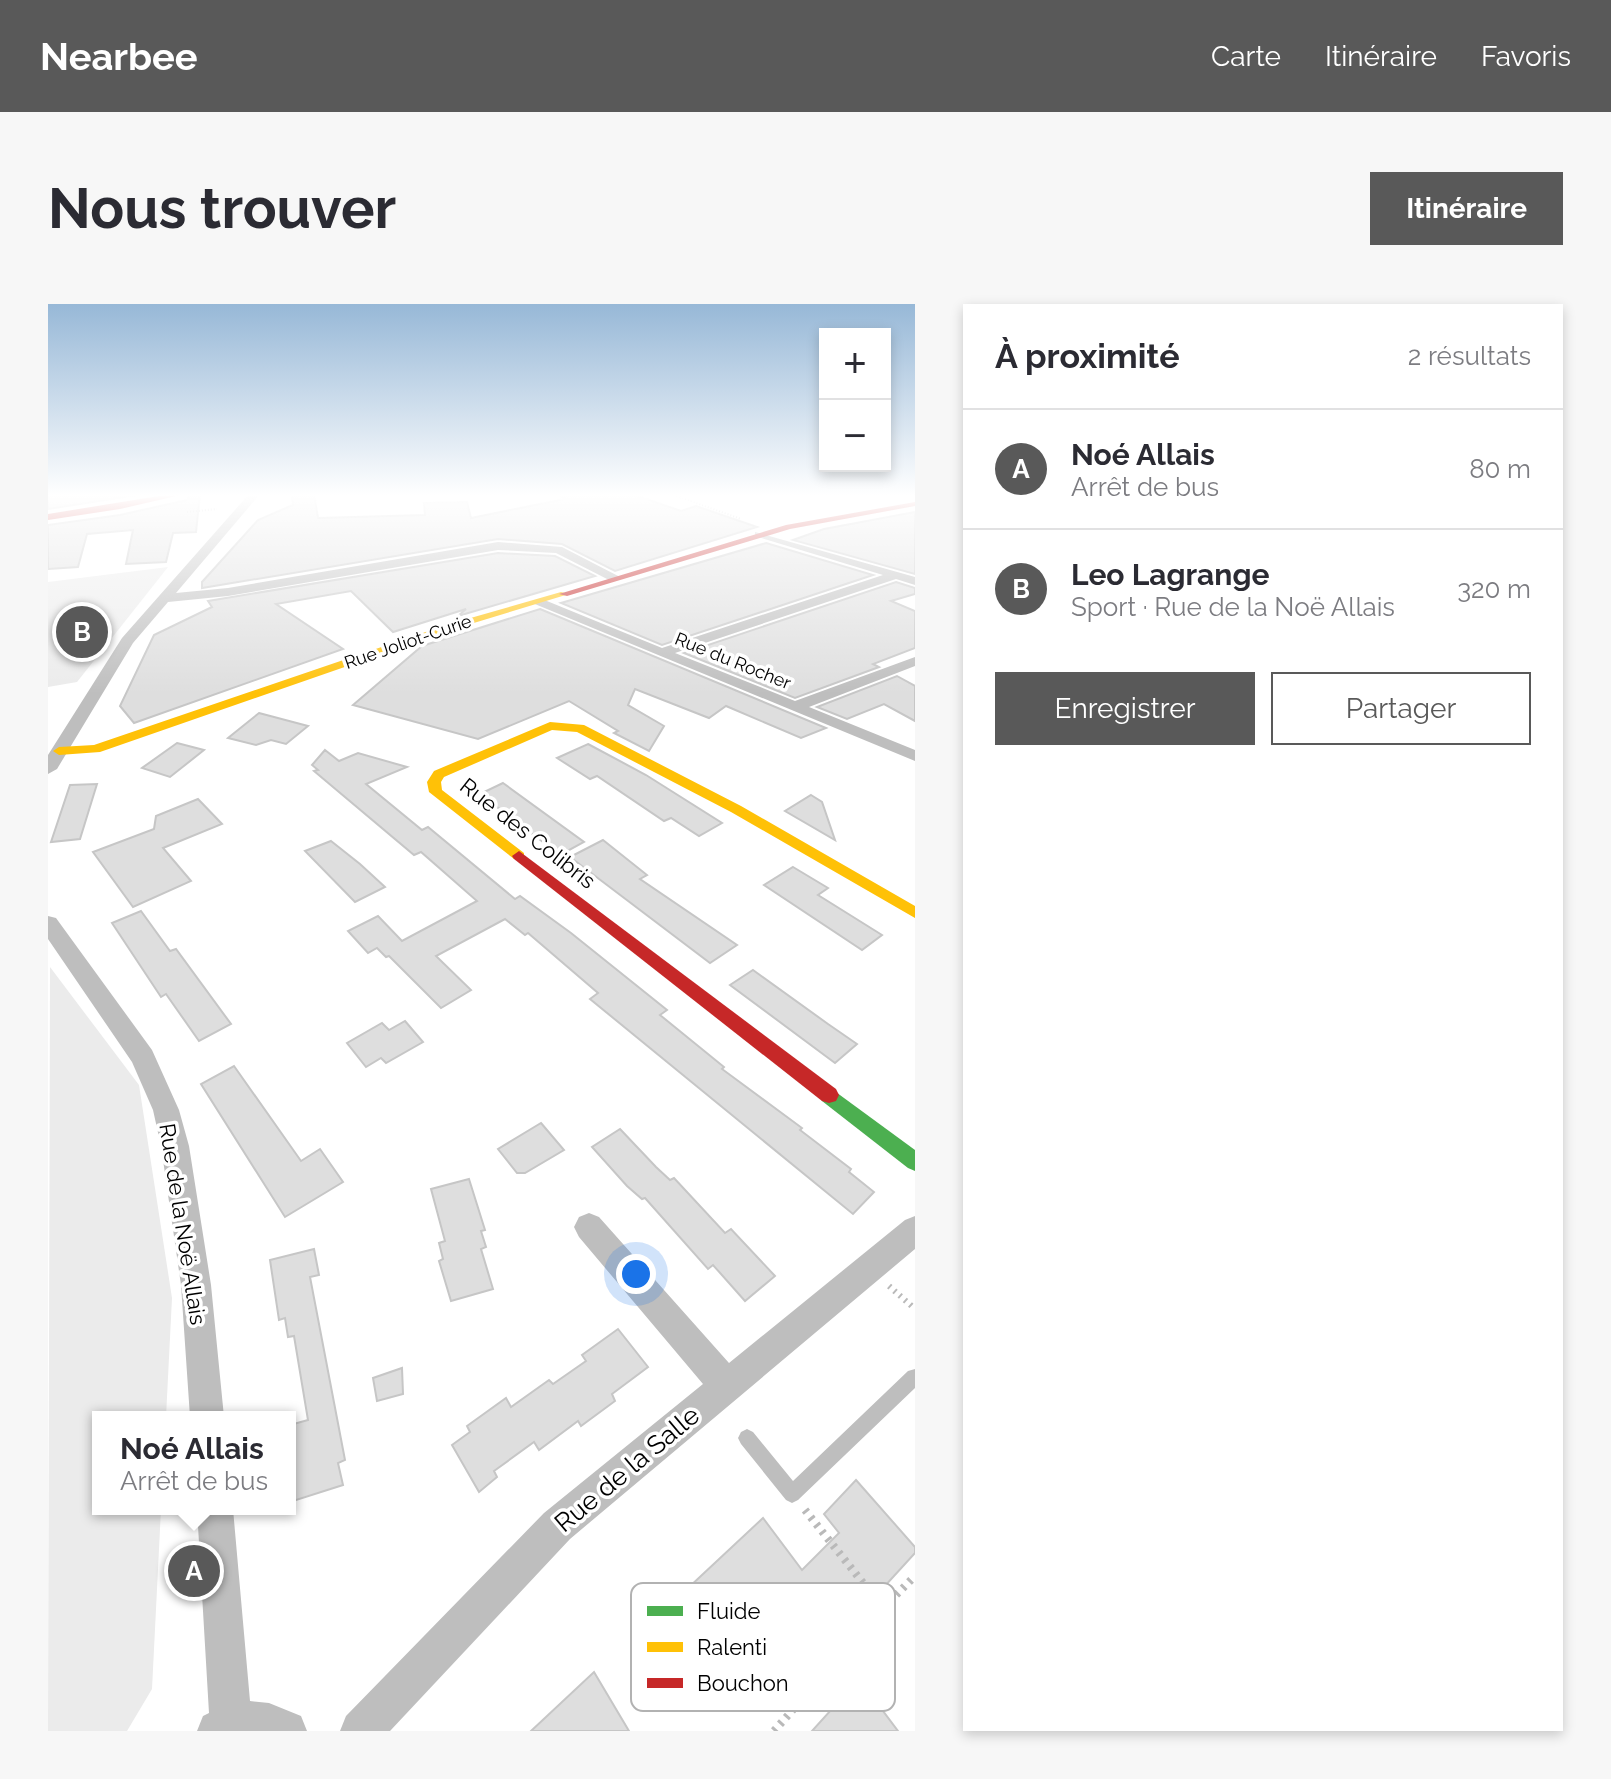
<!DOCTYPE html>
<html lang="fr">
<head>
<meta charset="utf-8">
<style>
	body { margin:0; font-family:Raleway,sans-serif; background:#f7f7f7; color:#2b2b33 }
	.controls { position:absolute; right:24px; top:24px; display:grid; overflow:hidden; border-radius:0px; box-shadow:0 4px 12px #0003 }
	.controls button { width:72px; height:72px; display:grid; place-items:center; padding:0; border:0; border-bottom:2px solid #e1e1e2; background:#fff; color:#2b2b33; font:40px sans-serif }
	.you { position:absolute; left:588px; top:970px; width:28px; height:28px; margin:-20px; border:6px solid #fff; border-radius:50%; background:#1a73e8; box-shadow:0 0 0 12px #1a73e833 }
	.badge { display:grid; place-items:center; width:52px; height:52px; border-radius:50%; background:#595959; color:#fff; font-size:26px; font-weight:700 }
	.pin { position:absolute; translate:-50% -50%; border:4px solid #fff; box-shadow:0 2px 8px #0006 }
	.popup { position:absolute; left:44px; top:1107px; width:204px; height:104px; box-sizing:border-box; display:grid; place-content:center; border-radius:0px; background:#fff; filter:drop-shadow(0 2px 6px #0005); font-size:26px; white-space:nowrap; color:#7c7c81 }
	.popup b { font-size:30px; color:#2b2b33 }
	.popup::after { content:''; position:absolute; left:50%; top:100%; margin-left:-16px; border:16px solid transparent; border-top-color:#fff }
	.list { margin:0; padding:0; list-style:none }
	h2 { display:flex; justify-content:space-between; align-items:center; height:104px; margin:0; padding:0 32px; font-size:34px }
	h2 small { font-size:26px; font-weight:400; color:#7c7c81 }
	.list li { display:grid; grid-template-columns:52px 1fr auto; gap:24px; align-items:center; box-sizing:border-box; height:120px; padding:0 32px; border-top:2px solid #e1e1e2 }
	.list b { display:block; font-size:30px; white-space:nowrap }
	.list p { margin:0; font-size:26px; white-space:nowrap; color:#7c7c81 }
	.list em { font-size:26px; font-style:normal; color:#7c7c81 }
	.actions { display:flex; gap:16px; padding:24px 32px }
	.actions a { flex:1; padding:18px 0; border:2px solid #595959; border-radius:0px; text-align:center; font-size:28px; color:#595959 }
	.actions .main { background:#595959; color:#fff }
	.map { position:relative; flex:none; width:867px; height:1427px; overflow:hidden; border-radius:0px }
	header { display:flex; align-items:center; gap:48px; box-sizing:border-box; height:112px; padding:0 40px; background:#595959; color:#fff }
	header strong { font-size:38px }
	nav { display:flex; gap:44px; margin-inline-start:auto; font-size:28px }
	.intro { display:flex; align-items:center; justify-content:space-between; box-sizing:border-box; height:192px; padding:0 48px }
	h1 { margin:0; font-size:56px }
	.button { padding:20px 36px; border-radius:0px; background:#595959; color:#fff; font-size:28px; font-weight:700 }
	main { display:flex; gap:48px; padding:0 48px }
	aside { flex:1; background:#fff; border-radius:0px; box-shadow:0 4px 12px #0003 }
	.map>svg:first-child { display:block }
</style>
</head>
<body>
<header>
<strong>Nearbee</strong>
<nav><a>Carte</a><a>Itinéraire</a><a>Favoris</a></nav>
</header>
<div class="intro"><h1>Nous trouver</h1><a class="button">Itinéraire</a></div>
<main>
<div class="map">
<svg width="867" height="1427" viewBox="0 0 867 1427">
	<rect width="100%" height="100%" fill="#fff"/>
	<g fill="#ebebeb">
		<polygon points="120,263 29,378 0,383 0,278"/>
		<polygon points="2,663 91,781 124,994 118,1113 50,1113 50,1205 113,1205 104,1385 79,1427 0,1427"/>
	</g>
	<g fill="#dedede" stroke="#c6c6c6" stroke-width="2">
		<polygon points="0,190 95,190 0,205"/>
		<polygon points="143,190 152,190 148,228 125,229 118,258 78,260 85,226 39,230 30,263 0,265 0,221 72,211 139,196"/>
		<polygon points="244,190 266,190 270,214 377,211 376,199 419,198 423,214 517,195 510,190 584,190 633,207 648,202 709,223 567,267 514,240 450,235 154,284 154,278 210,216 245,201"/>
		<polygon points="867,208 867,270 745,236 776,225"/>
		<polygon points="718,239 825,271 614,341 513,299"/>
		<polygon points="450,249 507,252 547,272 410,312 418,305 345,328 303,287 228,300 295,345 86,419 72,402 106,331 164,303 160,297"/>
		<polygon points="848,278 867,284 867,290 843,297 867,307 867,344 825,360 831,363 747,394 636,349"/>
		<polygon points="492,305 778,424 753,434 678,402 661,414 587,385 580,401 616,422 601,447 566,429 570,427 521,397 430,435 305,401 374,342"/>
		<polygon points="849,372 867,382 867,417 836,400 799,415 769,403"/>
		<polygon points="211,409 260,422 238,440 223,436 208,441 180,434"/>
		<polygon points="129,439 156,446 122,473 94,464"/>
		<polygon points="540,440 598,471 674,519 651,532 623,514 616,517 549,472 542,475 509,454"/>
		<polygon points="277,446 291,457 310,449 359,463 318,480 374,526 380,523 467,595 472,592 523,629 619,706 612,711 676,763 674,765 754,824 752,826 803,865 801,868 826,888 805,910 542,695 550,689 480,629 477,631 457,615 388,652 423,686 393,704 341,652 338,653 329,644 320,649 300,627 330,612 354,637 429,597 373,548 366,551 266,467 270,466 264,461"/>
		<polygon points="455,479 536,538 512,551 432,490"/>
		<polygon points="49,480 32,535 3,538 22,481"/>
		<polygon points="763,491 774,498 787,536 737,507"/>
		<polygon points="150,495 174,520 115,544 143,577 85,603 45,548 106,525 108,512"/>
		<polygon points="555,536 599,571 592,575 689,641 662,659 522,553"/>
		<polygon points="283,537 312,560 337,583 307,598 257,547"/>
		<polygon points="745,563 780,584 770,591 834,631 814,646 716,581"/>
		<polygon points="93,607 122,647 128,645 183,720 151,737 118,690 113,693 64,619"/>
		<polygon points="705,666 780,720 809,740 787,759 682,681"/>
		<polygon points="357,717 375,738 338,759 333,754 318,763 299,739 334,719 341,726"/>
		<polygon points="186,762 253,857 272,845 295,878 237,913 153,780"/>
		<polygon points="493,819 516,846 477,869 469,869 450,845"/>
		<polygon points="572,825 608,863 622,876 626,874 677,929 683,925 727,972 697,997 665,961 660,965 597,894 594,895 579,882 544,843"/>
		<polygon points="421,875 437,926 433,927 438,943 433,945 445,985 403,997 391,957 395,955 391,939 397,937 383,885"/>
		<polygon points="266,945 271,971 262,973 297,1156 290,1159 295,1181 242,1198 242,1174 247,1173 242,1121 260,1116 246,1032 240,1033 237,1014 231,1016 222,956"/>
		<polygon points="570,1025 600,1063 564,1090 567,1097 533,1122 530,1117 491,1146 486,1138 446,1167 449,1173 431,1188 404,1141 422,1128 419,1122 458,1094 463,1103 501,1076 505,1080 538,1057 534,1051"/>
		<polygon points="354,1064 355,1090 329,1097 325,1074"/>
		<polygon points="808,1176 867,1243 867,1249 753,1374 709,1312 630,1388 593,1328 715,1214 754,1266 791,1229 776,1210"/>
		<polygon points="546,1368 581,1427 483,1427"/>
		<polygon points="811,1375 850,1427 764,1427"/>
	</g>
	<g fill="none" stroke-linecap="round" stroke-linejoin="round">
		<g stroke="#b9b9b9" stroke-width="2" stroke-dasharray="1 2" stroke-linecap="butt">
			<polyline points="623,190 693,215"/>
			<polyline points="139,208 169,205"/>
		</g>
		<polyline stroke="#b9b9b9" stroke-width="6" stroke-dasharray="2 5" stroke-linecap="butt" points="841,982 867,1005"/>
		<g stroke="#b9b9b9" stroke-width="8" stroke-dasharray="3 6" stroke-linecap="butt">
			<polyline points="757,1206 835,1304 867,1272"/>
			<polyline points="726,1427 835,1304"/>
		</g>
		<polygon fill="#bebebe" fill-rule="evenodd" points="867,1065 867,1084 750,1196 744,1199 738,1196 693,1140 690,1134 693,1128 699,1125 705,1128 745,1177 860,1067"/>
		<g fill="#bebebe" fill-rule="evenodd">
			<polygon points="201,190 212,190 128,289 180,284 450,238 514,243 574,274 563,277 508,249 450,246 180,292 120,298 85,339 9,465 0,470 0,451 74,334"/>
			<polygon points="707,228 867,273 867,281 848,275 627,349 747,397 867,353 867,362 761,403 867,446 867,457 482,298 494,295 614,344 835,271 707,232"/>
			<polygon points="0,612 8,614 104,746 131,806 141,842 163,981 176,1113 142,1113 133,981 113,842 105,806 84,758 0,635"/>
			<polygon points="541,909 551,913 681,1059 857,916 867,912 867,945 522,1235 342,1427 292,1427 298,1412 496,1209 655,1080 531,933 526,923 531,913"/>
			<polygon points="149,1205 185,1205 202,1397 221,1399 253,1412 259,1427 149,1427 155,1412 161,1409"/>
		</g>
		<polygon fill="#4caf50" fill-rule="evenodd" points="781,783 867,846 867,867 860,864 774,797 771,791 774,785"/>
		<g fill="#ffc107" fill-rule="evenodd">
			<polygon points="513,288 521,290 406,325 52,448 11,451 5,447 11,443 46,441 398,321"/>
			<polygon points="502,418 536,421 693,502 867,602 867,614 683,508 529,428 504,426 396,473 393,478 394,486 476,549 476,555 466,555 381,488 379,478 386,467"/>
		</g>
		<g fill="#c62828" fill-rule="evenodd">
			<polygon points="123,190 137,190 72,205 0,216 0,210"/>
			<polygon points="867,198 867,202 742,225 519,292 511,290 738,221"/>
			<polygon points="471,547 788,785 791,791 788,797 781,799 774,797 466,555 464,552"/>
		</g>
	</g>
	<linearGradient id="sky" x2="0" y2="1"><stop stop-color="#97b8d7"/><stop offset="0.49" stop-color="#fff"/><stop offset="1" stop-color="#fff" stop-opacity="0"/></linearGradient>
	<rect width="867" height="390" fill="url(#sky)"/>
	<g text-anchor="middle" stroke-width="7" stroke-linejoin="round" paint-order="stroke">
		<g font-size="18" fill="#000" stroke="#fff">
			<text transform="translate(360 338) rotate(-19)" y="6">Rue Joliot-Curie</text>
			<text transform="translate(685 357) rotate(22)" y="6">Rue du Rocher</text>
		</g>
		<g font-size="22" fill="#000" stroke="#fff">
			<text transform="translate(480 529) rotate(38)" y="8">Rue des Colibris</text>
			<text transform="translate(135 920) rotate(81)" y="8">Rue de la Noë Allais</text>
		</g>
		<g font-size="26" fill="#000" stroke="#fff">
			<text transform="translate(579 1165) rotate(-40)" y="9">Rue de la Salle</text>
		</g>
	</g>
	<rect x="583" y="1279" width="264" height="128" rx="12" fill="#fff" stroke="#b2b2b2" stroke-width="2"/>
	<rect x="599" y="1302" width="36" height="10" fill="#4caf50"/>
	<rect x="599" y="1338" width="36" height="10" fill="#ffc107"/>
	<rect x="599" y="1374" width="36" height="10" fill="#c62828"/>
	<g font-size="22" fill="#000">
		<text x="649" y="1315">Fluide</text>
		<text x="649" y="1351">Ralenti</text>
		<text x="649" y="1387">Bouchon</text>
	</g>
</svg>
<div class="controls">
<button>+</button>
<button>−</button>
</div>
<div class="you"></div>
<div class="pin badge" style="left:146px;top:1267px">A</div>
<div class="popup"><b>Noé Allais</b>Arrêt de bus</div>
<div class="pin badge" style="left:34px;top:328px">B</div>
</div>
<aside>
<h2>À proximité<small>2 résultats</small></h2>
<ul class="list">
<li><span class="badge">A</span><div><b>Noé Allais</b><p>Arrêt de bus</p></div><em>80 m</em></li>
<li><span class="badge">B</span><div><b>Leo Lagrange</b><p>Sport · Rue de la Noë Allais</p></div><em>320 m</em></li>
</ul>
<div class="actions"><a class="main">Enregistrer</a><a>Partager</a></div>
</aside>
</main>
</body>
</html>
